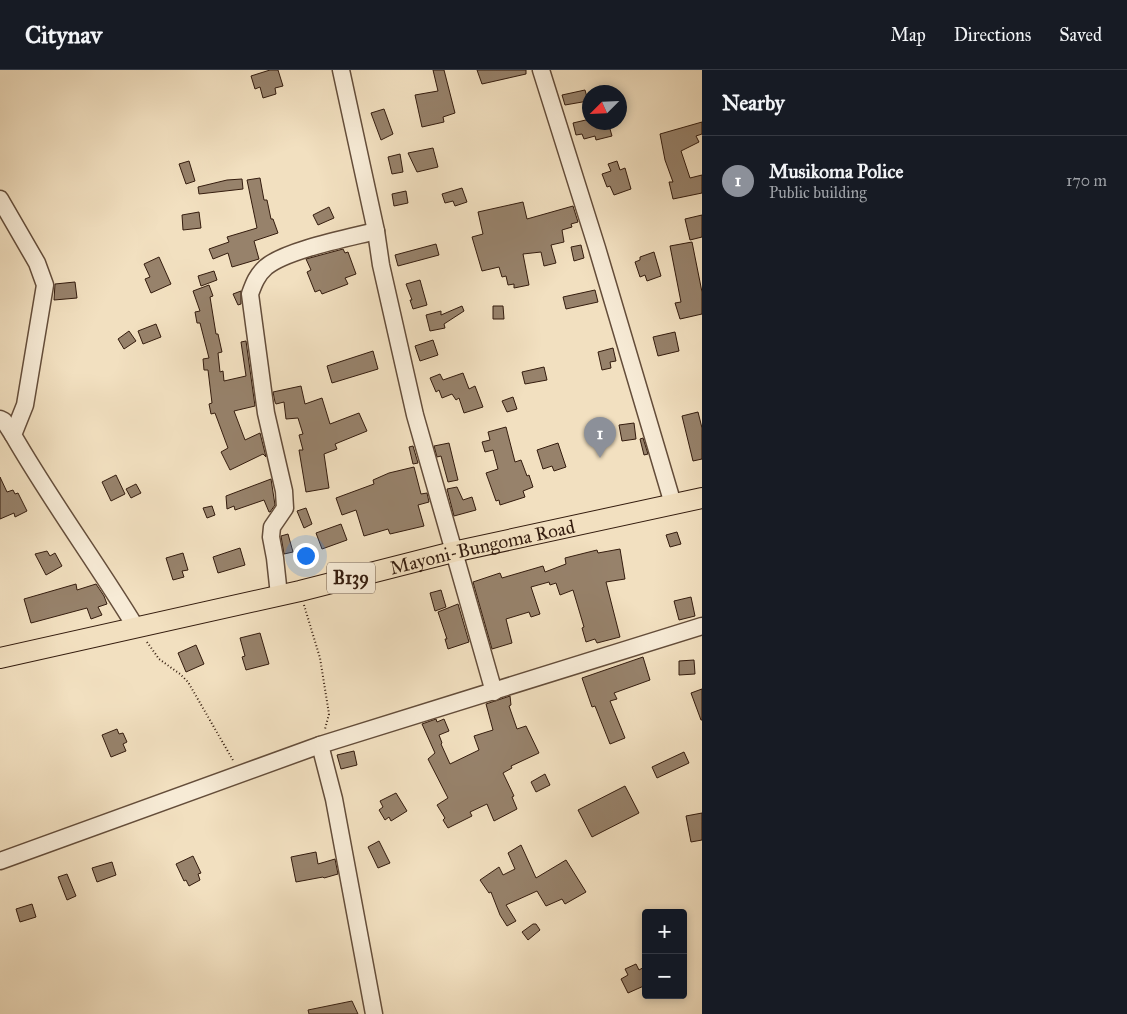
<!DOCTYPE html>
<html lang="en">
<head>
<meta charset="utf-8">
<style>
	body { margin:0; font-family:"IM FELL Great Primer",serif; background:#242831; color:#f1f3f6 }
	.controls { position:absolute; right:15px; bottom:15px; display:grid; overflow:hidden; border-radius:5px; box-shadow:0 2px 8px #0003 }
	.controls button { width:45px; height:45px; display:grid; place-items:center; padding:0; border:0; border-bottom:1px solid #363941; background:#171b24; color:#f1f3f6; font:25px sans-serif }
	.compass { position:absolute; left:582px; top:15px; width:45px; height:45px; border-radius:50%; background:#171b24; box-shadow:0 2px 8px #0003; rotate:246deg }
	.you { position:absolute; left:305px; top:485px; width:18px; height:18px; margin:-12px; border:4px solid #fff; border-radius:50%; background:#1a73e8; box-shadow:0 0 0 8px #1a73e833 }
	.badge { display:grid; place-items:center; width:32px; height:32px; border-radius:50%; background:#8c9099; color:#fff; font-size:16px; font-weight:700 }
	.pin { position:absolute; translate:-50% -41px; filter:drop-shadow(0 1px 2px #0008) }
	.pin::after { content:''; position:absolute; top:26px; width:18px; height:15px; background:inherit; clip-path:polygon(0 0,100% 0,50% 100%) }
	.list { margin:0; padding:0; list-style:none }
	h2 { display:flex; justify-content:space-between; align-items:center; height:65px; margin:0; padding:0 20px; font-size:21px }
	h2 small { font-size:16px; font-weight:400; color:#9ea1a6 }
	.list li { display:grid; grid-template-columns:32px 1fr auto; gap:15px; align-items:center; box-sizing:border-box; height:90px; padding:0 20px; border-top:1px solid #363941 }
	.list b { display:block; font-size:19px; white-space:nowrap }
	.list p { margin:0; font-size:16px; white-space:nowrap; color:#9ea1a6 }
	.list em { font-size:16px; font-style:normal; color:#9ea1a6 }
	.map { position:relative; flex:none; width:702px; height:944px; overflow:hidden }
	header { display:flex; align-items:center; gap:30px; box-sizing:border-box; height:70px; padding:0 25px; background:#171b24; border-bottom:1px solid #363941 }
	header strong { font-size:24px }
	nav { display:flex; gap:28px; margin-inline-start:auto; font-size:18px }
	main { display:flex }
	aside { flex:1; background:#171b24 }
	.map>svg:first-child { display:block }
</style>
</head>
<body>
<header>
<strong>Citynav</strong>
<nav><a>Map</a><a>Directions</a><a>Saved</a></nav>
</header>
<main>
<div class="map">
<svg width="702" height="944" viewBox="0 0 702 944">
	<rect width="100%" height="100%" fill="#f2e0c0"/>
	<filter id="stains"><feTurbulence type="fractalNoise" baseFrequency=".004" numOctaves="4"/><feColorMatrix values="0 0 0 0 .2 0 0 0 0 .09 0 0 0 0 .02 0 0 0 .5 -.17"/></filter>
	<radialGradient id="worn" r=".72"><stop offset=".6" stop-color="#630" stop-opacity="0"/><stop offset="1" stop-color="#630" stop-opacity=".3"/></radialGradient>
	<g fill="#97826b" stroke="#341c0e">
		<polygon points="270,0 278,0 283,16 275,18 276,24 263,28 260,17 255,19 251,6"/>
		<polygon points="433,0 444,0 455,43 443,47 444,52 422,57 415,25 438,21"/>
		<polygon points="477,0 526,0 526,4 482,14"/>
		<polygon points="585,20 588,31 565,35 562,25"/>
		<polygon points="384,39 393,64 381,70 371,43"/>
		<polygon points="590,49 590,52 608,52 612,66 596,70 595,66 584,69 582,64 576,65 573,53"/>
		<polygon points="702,52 702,64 696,66 699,72 681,81 690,108 702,105 702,123 673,129 669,112 673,112 665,90 660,64"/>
		<polygon points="433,78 438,97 417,102 408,83"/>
		<polygon points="400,84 403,102 392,104 388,87"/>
		<polygon points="189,91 195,111 186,114 179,94"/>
		<polygon points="617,91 620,100 625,98 631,119 614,125 610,116 607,117 602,104 611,101 608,94"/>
		<polygon points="260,108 264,130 267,130 271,149 273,149 278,163 254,171 259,189 232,197 228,183 213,189 209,179 229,172 227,167 257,158 247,110"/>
		<polygon points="242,109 243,119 199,124 198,117 227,110"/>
		<polygon points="462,118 467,132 455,136 453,131 445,133 442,124"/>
		<polygon points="406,121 408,133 394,136 392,124"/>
		<polygon points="523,132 527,149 573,136 578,152 571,154 572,157 562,160 564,172 551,175 556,193 544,196 541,182 523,184 529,215 514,218 514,214 508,215 506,206 502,207 499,197 482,201 472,167 483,164 478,142"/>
		<polygon points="329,137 334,148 318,155 313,145"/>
		<polygon points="199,142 201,158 183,160 182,145"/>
		<polygon points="702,145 702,167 690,170 685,149"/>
		<polygon points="692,172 702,222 702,244 680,249 675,233 681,232 670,176"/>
		<polygon points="436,174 439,185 398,196 395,185"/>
		<polygon points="581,175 584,188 574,191 571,177"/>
		<polygon points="343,179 345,183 348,182 356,204 345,208 348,214 322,224 320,220 315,222 307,202 311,200 306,189"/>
		<polygon points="654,182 661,206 647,211 645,205 640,207 635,192 640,190 640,187"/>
		<polygon points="159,187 171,214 151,223 145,209 150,207 144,194"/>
		<polygon points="214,201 217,210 201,216 198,206"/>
		<polygon points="420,210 427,235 413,239 410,230 412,230 406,214"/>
		<polygon points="75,212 77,228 54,230 55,214"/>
		<polygon points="209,215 213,226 210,227 216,264 218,264 222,282 218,283 220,302 223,301 224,311 246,306 241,272 246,271 255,336 234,341 245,370 260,363 266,387 263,384 230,400 221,382 228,378 215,343 211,344 209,334 212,333 208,300 204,300 203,289 209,288 200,253 197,253 195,242 200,241 193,221"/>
		<polygon points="595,220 598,232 566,239 563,227"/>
		<polygon points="241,221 241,234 238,235 233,224"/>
		<polygon points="462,236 464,241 444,254 445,258 430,261 426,245 441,241 441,245"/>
		<polygon points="493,236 503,236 504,249 493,249"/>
		<polygon points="156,254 161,267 143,274 138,261"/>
		<polygon points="129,261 136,271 124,279 118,269"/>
		<polygon points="675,262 679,281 658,286 653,267"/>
		<polygon points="433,270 438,285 420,291 415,276"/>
		<polygon points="613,278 616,291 610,292 611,298 602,300 598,282"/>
		<polygon points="373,281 378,299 332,313 327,296"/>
		<polygon points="544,297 547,310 525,314 522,302"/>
		<polygon points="463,303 469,319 475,316 483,337 464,343 459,328 456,330 452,324 442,328 439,320 436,322 430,308 440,304 443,310"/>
		<polygon points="301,316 305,334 322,328 330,354 359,343 367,361 335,374 337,379 324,384 329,418 306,422 299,380 303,380 299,365 303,364 298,348 286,349 284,332 276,334 275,332 273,322"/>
		<polygon points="513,327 517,339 507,342 502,331"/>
		<polygon points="698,342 702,358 702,389 693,391 682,346"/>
		<polygon points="634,353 636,369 622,371 619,355"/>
		<polygon points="506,357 515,392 521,390 527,406 529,405 533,417 523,421 525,427 500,435 499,430 496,431 486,403 498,399 493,380 485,382 482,372 490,370 488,362"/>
		<polygon points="643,368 648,384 644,385 640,369"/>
		<polygon points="449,373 458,410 448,412 441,386 437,387 434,376"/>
		<polygon points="558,373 566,397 554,401 552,396 543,399 537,380"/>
		<polygon points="413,376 418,393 413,394 409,377"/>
		<polygon points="414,397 421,424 427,423 429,432 418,435 424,456 390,464 388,459 364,466 356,440 342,445 336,428 374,414 373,410 389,403"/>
		<polygon points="116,405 125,424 111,431 102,412"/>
		<polygon points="0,407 7,422 13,420 15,424 18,423 27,441 15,447 14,443 0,449"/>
		<polygon points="271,409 275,435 270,442 269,442 264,430 235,440 234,436 227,439 226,426"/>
		<polygon points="136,414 141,423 131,428 126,419"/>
		<polygon points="457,417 463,430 472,427 476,440 454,446 447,419"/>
		<polygon points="212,436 215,445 207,448 203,438"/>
		<polygon points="306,438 312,454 304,458 297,441"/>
		<polygon points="341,454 347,470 322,479 316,463"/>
		<polygon points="677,462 681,474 670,477 666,465"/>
		<polygon points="288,464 293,482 284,484 281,466"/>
		<polygon points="240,478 245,495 218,503 213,487"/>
		<polygon points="620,479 625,509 606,512 620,567 597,573 595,569 586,572 582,558 584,557 573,520 560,525 556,513 550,515 549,512 531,517 540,544 531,547 529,542 506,549 512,573 492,579 473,512 500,503 502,508 543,496 545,502 566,494 565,488 597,480 598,483"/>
		<polygon points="47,481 50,486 55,483 62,496 46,505 35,484"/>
		<polygon points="183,483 188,500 182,501 184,507 173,510 166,488"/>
		<polygon points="76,514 77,520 96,514 104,526 107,534 98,537 102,545 91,549 87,538 31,553 24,529"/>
		<polygon points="441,520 446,537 435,541 430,523"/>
		<polygon points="691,527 695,546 679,550 674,531"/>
		<polygon points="458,534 469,572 448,579 445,569 447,569 438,542"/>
		<polygon points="260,563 269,594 246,600 242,587 245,586 240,568"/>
		<polygon points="196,575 204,594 186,602 178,583"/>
		<polygon points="643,587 650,610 614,623 617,629 610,631 625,668 610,674 595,636 592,637 582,608"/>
		<polygon points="694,590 695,604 679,605 679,591"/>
		<polygon points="702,619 702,650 701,650 691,623"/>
		<polygon points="510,626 511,635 509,636 517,659 526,656 539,683 511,696 512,698 503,703 514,726 512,727 517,739 494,751 487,734 470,742 472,746 448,758 443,750 445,748 437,735 448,728 428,689 435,683 422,654 436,649 437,652 444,649 449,661 439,665 442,673 441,674 450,694 479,680 474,666 493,660 486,634"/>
		<polygon points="117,659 119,664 123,663 127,672 123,674 126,681 111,687 102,665"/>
		<polygon points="354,681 357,695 341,699 337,685"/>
		<polygon points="684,682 689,693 657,708 652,697"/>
		<polygon points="545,704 550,715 536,722 531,712"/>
		<polygon points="625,716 639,743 592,767 578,740"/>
		<polygon points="396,723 407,741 391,751 389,747 385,750 379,740 383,737 380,731"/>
		<polygon points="702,743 702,770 691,772 686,746"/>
		<polygon points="379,771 390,793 378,798 368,777"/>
		<polygon points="521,775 536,808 566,790 586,822 565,834 562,829 546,836 537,821 506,835 516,851 507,856 500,845 491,822 489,823 480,810 499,797 503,805 515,799 508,783"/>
		<polygon points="316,782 318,794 335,789 338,804 324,808 323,807 296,812 291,787"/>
		<polygon points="193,786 201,803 198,804 200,810 189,816 186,810 184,811 176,794"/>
		<polygon points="112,792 116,805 97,812 92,798"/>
		<polygon points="67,804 76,826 67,830 58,807"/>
		<polygon points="32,834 36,847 20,852 16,839"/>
		<polygon points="533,854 536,854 540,860 528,870 522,862"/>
		<polygon points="636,894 639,900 646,896 646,915 628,923 621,909 628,905 625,899"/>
		<polygon points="352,931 358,944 309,944 308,940"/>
	</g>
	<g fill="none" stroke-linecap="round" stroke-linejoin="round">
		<defs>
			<g id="minor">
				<polyline points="341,0 376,161 381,195 415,345 494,622"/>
				<polyline points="541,0 597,178 673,434"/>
				<path d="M0,129L37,193L45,215L25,335L13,365C51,431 96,492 135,556"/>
				<polyline points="0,349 4,351 13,365"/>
				<path d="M279,525L275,488L271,467L272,457L285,438L284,421L266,343L250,224C254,213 257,205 266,197C286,180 348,168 376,161"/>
				<polyline points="320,675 334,729 374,944"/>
				<polyline points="0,791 320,675 702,556"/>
			</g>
			<g id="major">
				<path id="s1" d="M0,588L300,521L453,482L702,428"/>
			</g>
		</defs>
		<use href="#minor" stroke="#644d3a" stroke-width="19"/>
		<use href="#major" stroke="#341c0e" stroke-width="22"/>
		<g stroke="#341c0e" stroke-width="2" stroke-dasharray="1 2.5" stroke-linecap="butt">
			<polyline points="304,535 320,588 329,644 325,659"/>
			<polyline points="147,572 159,589 180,604 188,612 234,692"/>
		</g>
		<use href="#minor" stroke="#f7ebd6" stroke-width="16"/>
		<use href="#major" stroke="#f2e0c0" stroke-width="20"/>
	</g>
	<g text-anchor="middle" stroke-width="4.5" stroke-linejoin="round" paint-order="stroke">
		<rect fill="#f7ebd6" stroke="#6e5a4a" stroke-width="1" x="327" y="492.5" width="48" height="31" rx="4"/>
		<g font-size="18" font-weight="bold" fill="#341c0e">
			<text x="351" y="514">B139</text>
		</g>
		<g font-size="19" fill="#341c0e" stroke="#f7ebd6">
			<text dy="7" stroke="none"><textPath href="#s1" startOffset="495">Mayoni-Bungoma Road</textPath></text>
		</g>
	</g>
	<rect width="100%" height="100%" filter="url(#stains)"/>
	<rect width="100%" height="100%" fill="url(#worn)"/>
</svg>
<div class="controls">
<button>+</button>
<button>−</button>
</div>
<svg class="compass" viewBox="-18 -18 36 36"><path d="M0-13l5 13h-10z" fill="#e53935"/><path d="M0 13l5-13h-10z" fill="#9ea1a6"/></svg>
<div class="you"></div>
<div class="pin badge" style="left:600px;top:388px">1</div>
</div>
<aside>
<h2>Nearby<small></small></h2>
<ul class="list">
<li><span class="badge">1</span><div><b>Musikoma Police</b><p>Public building</p></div><em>170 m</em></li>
</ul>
</aside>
</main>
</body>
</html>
